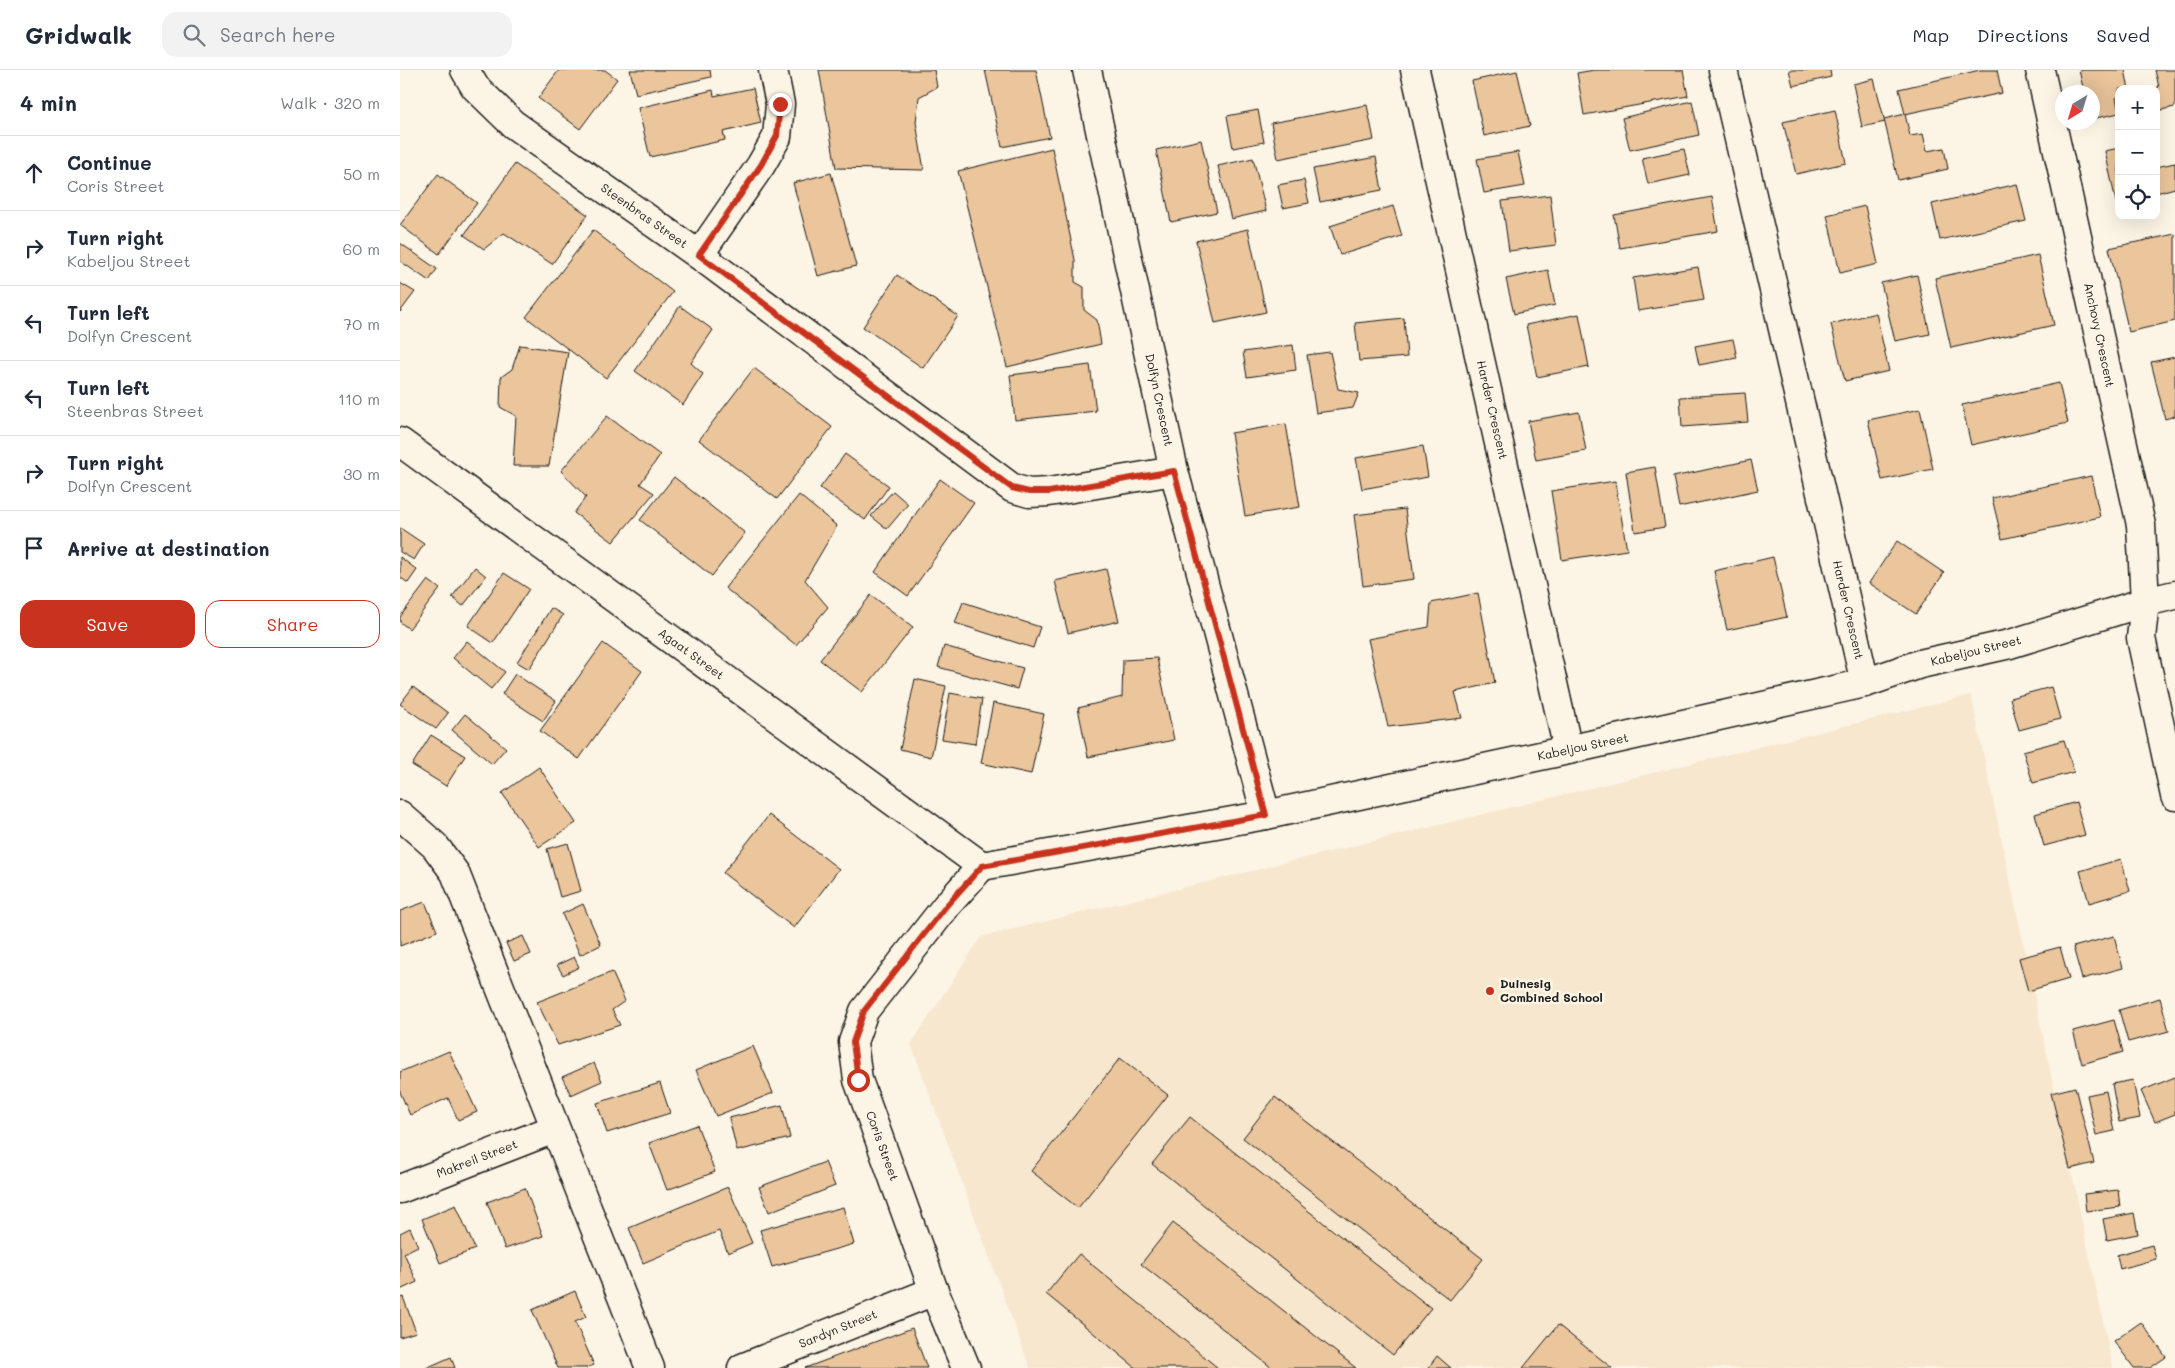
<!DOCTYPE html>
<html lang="en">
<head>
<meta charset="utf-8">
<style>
	body { margin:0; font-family:Mali,sans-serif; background:#f2f2f3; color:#1f2937 }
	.controls { position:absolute; right:15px; top:15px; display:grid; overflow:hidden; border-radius:10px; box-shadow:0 5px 20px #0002 }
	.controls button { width:45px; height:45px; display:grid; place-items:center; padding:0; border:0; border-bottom:1px solid #e0e1e3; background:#fff; color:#1f2937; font:25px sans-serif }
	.compass { position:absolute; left:1655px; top:15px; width:45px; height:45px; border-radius:50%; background:#fff; box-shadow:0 5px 20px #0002; rotate:218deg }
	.stop { position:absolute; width:15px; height:15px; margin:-11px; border:4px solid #c8321e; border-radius:50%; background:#fff }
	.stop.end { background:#c8321e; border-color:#fff; box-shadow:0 1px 5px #0008 }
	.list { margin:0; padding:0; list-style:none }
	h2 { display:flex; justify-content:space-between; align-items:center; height:65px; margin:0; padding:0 20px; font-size:21px }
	h2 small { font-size:16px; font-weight:400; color:#747a83 }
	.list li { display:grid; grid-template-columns:32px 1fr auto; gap:15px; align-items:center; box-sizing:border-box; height:75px; padding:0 20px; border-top:1px solid #e0e1e3 }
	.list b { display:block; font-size:19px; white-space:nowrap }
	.list p { margin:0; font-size:16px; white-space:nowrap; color:#747a83 }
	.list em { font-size:16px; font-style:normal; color:#747a83 }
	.actions { display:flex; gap:10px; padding:15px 20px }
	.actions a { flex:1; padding:11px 0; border:1px solid #c8321e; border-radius:15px; text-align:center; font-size:18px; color:#c8321e }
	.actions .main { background:#c8321e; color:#fff }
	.icon { flex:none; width:28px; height:28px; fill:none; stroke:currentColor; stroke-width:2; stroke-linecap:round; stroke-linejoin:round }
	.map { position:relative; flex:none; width:1775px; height:1298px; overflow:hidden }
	header { display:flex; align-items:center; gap:30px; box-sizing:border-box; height:70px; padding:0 25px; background:#fff; border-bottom:1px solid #e0e1e3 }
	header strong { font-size:24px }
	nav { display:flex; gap:28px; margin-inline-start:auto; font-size:18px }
	.search { width:350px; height:45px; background:#f2f2f3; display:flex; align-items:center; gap:12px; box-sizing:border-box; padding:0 18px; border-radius:15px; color:#747a83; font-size:19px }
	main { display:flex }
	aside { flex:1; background:#fff }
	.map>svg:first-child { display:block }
</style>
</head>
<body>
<header>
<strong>Gridwalk</strong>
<div class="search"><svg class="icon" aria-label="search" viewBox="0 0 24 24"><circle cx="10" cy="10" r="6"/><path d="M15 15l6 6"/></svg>Search here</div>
<nav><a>Map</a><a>Directions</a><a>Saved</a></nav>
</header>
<main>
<aside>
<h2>4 min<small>Walk · 320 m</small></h2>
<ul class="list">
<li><svg class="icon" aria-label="ahead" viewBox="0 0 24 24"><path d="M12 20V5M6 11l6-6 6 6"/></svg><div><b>Continue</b><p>Coris Street</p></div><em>50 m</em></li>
<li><svg class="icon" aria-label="right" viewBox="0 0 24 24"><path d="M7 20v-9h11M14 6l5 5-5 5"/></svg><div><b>Turn right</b><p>Kabeljou Street</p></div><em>60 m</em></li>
<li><svg class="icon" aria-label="left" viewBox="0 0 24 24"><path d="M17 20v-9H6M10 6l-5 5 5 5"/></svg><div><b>Turn left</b><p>Dolfyn Crescent</p></div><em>70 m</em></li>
<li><svg class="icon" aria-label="left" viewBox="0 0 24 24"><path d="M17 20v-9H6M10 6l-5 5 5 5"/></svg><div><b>Turn left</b><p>Steenbras Street</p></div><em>110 m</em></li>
<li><svg class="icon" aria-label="right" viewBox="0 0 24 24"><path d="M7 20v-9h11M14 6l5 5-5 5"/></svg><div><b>Turn right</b><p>Dolfyn Crescent</p></div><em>30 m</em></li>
<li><svg class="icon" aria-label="arrive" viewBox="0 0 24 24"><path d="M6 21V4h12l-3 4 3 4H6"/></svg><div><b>Arrive at destination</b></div></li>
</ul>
<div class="actions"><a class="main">Save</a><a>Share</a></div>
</aside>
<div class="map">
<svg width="1775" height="1298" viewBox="0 0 1775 1298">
	<rect width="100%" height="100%" fill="#fcf5e5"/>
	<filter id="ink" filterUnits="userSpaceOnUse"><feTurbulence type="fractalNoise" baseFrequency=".02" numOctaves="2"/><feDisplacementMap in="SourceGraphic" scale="10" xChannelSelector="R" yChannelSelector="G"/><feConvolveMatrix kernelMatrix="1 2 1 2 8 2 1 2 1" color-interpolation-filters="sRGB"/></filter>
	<g filter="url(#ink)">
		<polygon fill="#f7e7cf" points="1571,625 1713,1298 630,1298 511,974 581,867"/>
		<g fill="#ebc59b" stroke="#1c1c1c">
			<polygon points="159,0 205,0 217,9 180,59 138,28"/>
			<polygon points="230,0 310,0 311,7 236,24"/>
			<polygon points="419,0 534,0 537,17 519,27 516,52 524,100 436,98"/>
			<polygon points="585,0 636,0 650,67 602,77"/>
			<polygon points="1194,0 1283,0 1288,26 1184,45 1177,3"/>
			<polygon points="1389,0 1430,0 1431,7 1393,16"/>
			<polygon points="1580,0 1597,0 1602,23 1505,44 1499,19"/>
			<polygon points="1679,0 1725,0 1729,19 1719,19 1719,27 1716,28 1719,43 1692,49 1692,22 1684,22"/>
			<polygon points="1755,0 1775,0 1775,37 1756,41 1756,19 1753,19 1759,17"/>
			<polygon points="1117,1 1130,56 1084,66 1072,11"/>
			<polygon points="1474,9 1485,52 1462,57 1453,14"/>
			<polygon points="353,18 361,53 323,62 325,70 250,87 238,38 313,20 314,26"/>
			<polygon points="1292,31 1299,65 1230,80 1222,48"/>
			<polygon points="967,35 974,70 878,89 871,53"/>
			<polygon points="858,40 864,72 833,78 827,46"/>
			<polygon points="1435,40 1446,93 1396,104 1383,52"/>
			<polygon points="1505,44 1510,66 1523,64 1527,81 1544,78 1548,99 1498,110 1484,49"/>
			<polygon points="801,70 817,142 771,152 756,80"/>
			<polygon points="652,78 675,190 675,212 684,217 684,240 697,250 701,274 607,297 558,101"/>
			<polygon points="1719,78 1719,131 1716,132 1705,81"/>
			<polygon points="1284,79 1290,105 1248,114 1242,88"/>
			<polygon points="1118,82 1125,116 1084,123 1077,89"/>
			<polygon points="976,87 982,120 920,132 913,99"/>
			<polygon points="853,88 866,141 831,149 818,96"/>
			<polygon points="1775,93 1775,118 1756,123 1756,97"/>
			<polygon points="115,94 188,145 152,194 104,163 84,179 64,165"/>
			<polygon points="431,103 456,196 418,206 393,113"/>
			<polygon points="38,104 77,133 39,184 0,155"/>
			<polygon points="904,110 909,133 883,138 878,115"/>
			<polygon points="1617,114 1626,151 1540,170 1532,134"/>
			<polygon points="1150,125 1156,175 1109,181 1102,131"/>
			<polygon points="1312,127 1318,161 1220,178 1214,145"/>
			<polygon points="993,136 1002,166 940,185 930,156"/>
			<polygon points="1465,136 1478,194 1440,203 1427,145"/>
			<polygon points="848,159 866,242 815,253 796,171"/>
			<polygon points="193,160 273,222 206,308 126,247"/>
			<polygon points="1775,164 1775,251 1729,262 1709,178"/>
			<polygon points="0,173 37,199 29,211 0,191"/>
			<polygon points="1638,185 1654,255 1551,278 1535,208"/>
			<polygon points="1298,197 1304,230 1238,241 1233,208"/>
			<polygon points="1148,200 1155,235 1114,244 1106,209"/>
			<polygon points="497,205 558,246 523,298 463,257"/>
			<polygon points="1517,205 1530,264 1495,271 1481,213"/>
			<polygon points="0,213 15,222 0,242"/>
			<polygon points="280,236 313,260 291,293 303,304 283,335 235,301"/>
			<polygon points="1476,243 1489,301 1445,311 1431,254"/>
			<polygon points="1179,244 1189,297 1137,307 1126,255"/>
			<polygon points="1004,248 1007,287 959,291 955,253"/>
			<polygon points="1333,269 1337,288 1299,295 1295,276"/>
			<polygon points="120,275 168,282 149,396 113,396 116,346 100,337 101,307 112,299"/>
			<polygon points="893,275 896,300 847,307 843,282"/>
			<polygon points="930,282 938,319 959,323 953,338 916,343 907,285"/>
			<polygon points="1775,287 1775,346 1765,349 1751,292"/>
			<polygon points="690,295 696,341 615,350 610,305"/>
			<polygon points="354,298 432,357 377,429 299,370"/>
			<polygon points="1659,313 1668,353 1571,375 1562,335"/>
			<polygon points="1345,323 1348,352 1282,357 1280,327"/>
			<polygon points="1520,339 1533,399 1482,410 1468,350"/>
			<polygon points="1179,342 1186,381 1136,390 1128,351"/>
			<polygon points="207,346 260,385 240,414 254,423 213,472 174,443 186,427 161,401"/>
			<polygon points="886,354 900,437 845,446 831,363"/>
			<polygon points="1023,376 1028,407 962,419 956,388"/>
			<polygon points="445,384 489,416 465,450 420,418"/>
			<polygon points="1351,390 1358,420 1279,437 1273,407"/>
			<polygon points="1255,397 1265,457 1235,462 1226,402"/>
			<polygon points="1691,406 1700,447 1602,469 1592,428"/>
			<polygon points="274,407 345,463 312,506 240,450"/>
			<polygon points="540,409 574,433 508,526 475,502"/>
			<polygon points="1215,411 1227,480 1162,490 1151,421"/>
			<polygon points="493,421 508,434 487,459 471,446"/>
			<polygon points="399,425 437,456 405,510 428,537 396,575 325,518"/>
			<polygon points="1005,439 1014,509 963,516 954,445"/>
			<polygon points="0,458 24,474 14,490 0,482"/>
			<polygon points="1497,471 1544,503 1516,544 1469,513"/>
			<polygon points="0,487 17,500 8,513 0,507"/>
			<polygon points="1373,487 1387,547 1327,560 1314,501"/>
			<polygon points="75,497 86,506 63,536 52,527"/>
			<polygon points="706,499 719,551 668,563 655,511"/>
			<polygon points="104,503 129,519 93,573 68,556"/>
			<polygon points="28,510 40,519 9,559 0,552 0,547"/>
			<polygon points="1078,523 1095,613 1055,622 1062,648 988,657 968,569 1029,557 1031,533"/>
			<polygon points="471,525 513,557 462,622 420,590"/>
			<polygon points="563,532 640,557 633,578 555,553"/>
			<polygon points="151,538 163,545 129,599 117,592"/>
			<polygon points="67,571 105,602 91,619 53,588"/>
			<polygon points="203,573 242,601 179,689 140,661"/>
			<polygon points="544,576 623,598 617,619 538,597"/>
			<polygon points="757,588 774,670 688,687 678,638 722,627 723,590"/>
			<polygon points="115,604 156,631 143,651 102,624"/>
			<polygon points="515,609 546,616 531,687 500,679"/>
			<polygon points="13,617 48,643 36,659 0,634"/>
			<polygon points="1651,617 1660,649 1619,660 1610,628"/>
			<polygon points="550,623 582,629 575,674 542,669"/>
			<polygon points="593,633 644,644 631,704 581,693"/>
			<polygon points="65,644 106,678 92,694 52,660"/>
			<polygon points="31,665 65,686 46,716 12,695"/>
			<polygon points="1664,670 1674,702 1633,713 1623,681"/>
			<polygon points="139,697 176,753 139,777 102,723"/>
			<polygon points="1676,732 1685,765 1644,776 1635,744"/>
			<polygon points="369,745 439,799 394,858 323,803"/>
			<polygon points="168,773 181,821 160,827 147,779"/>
			<polygon points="1721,789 1730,821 1689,833 1680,801"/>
			<polygon points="25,832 37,861 0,876 0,841"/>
			<polygon points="183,834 201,875 180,885 162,844"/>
			<polygon points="123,866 131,884 114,891 106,873"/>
			<polygon points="1714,866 1723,898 1682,909 1673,877"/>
			<polygon points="1660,877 1669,909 1628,921 1619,888"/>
			<polygon points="174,887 179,897 163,905 157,895"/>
			<polygon points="212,902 225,931 212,940 220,955 158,975 137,932"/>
			<polygon points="1760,928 1769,961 1728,972 1719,940"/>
			<polygon points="1714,950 1723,982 1682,994 1673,961"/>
			<polygon points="353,976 373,1023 316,1046 296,1000"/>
			<polygon points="49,981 77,1042 58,1050 48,1028 10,1045 0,1022 0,1002"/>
			<polygon points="720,988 768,1025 678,1138 631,1101"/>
			<polygon points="194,993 202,1011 171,1025 162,1007"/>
			<polygon points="1775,1007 1775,1044 1755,1052 1741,1021"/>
			<polygon points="1733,1010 1740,1048 1719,1052 1712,1014"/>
			<polygon points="260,1013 270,1043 207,1063 197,1033"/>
			<polygon points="1675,1017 1694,1093 1670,1099 1651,1023"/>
			<polygon points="1706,1021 1714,1061 1696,1065 1687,1025"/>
			<polygon points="875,1027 1083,1189 1050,1230 843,1068"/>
			<polygon points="382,1035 390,1068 337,1081 329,1048"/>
			<polygon points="790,1047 1031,1238 993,1285 752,1094"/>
			<polygon points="297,1055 315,1102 267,1120 249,1073"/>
			<polygon points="425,1092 435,1116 369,1142 359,1117"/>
			<polygon points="328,1117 352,1173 328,1183 319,1161 243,1193 229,1158"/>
			<polygon points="125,1118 143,1166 105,1179 87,1132"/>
			<polygon points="1718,1120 1720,1137 1686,1141 1684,1124"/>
			<polygon points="56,1135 75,1179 40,1193 22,1149"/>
			<polygon points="443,1137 454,1174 372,1197 360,1160"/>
			<polygon points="1734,1143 1738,1164 1707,1170 1703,1149"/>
			<polygon points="773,1153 956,1298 872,1298 741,1194"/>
			<polygon points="10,1158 18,1176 4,1183 17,1212 0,1220 0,1163"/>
			<polygon points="1752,1175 1756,1189 1720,1199 1717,1185"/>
			<polygon points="679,1184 818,1298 736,1298 646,1224"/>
			<polygon points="175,1221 186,1247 175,1252 194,1295 186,1298 158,1298 132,1240"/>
			<polygon points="3,1227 16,1262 0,1267 0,1228"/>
			<polygon points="1741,1252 1766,1287 1750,1298 1734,1298 1714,1271"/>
			<polygon points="1158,1255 1212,1298 1123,1298"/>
			<polygon points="512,1258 527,1298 405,1298"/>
			<polygon points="1037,1286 1051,1298 1028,1298"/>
			<polygon points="51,1287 55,1298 26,1298"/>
		</g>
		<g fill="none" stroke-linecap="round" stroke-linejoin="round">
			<defs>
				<g id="minor">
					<polyline points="65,0 75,17 113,54 299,185 612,418 629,423 649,422 774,401"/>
					<polyline points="687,0 774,401 866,745"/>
					<polyline points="1015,0 1168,680"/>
					<polyline points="1323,0 1465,613"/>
					<polyline points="1640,0 1741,455 1745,532 1741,568 1775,726"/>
					<polyline points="299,185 361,95 377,67 380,34 373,0"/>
					<polyline points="0,745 35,776 55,803 250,1298"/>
					<polyline points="0,1119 154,1059"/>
					<polyline points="342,1298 534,1221"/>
				</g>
				<g id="tertiary">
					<polyline points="0,372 582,796"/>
					<polyline points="582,796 866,745 1168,680 1465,613 1520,594 1610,574 1745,532 1775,525"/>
					<polyline points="566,1298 534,1221 458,1010 453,972 464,941 547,835 582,796"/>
				</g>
			</defs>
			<use href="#minor" stroke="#1c1c1c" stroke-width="31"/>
			<use href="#tertiary" stroke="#1c1c1c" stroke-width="31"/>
			<use href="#minor" stroke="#fcf5e5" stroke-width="28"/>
			<use href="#tertiary" stroke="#fcf5e5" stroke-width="28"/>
		</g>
	</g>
	<g fill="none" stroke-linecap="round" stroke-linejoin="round" filter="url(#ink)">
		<polyline stroke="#c8321e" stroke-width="6" points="380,34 377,66 361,95 299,185 612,418 629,422 649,422 774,401 866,745 582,796 547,835 464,941 453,972 458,1010"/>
	</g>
	<circle fill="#c8321e" stroke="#fcf5e5" stroke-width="2" cx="1090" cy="921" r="5"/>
	<g text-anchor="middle" stroke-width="5" stroke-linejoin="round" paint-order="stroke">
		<g font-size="12" fill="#1c1c1c" stroke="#fcf5e5">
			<text transform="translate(244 146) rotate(35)" y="4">Steenbras Street</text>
			<text transform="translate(1699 265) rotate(78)" y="4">Anchovy Crescent</text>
			<text transform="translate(759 330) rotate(78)" y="4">Dolfyn Crescent</text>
			<text transform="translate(1092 340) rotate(77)" y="4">Harder Crescent</text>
			<text transform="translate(1448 540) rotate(77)" y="4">Harder Crescent</text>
			<text transform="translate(1576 581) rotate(-14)" y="4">Kabeljou Street</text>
			<text transform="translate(291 584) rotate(36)" y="4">Agaat Street</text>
			<text transform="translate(1183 677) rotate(-12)" y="4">Kabeljou Street</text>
			<text transform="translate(482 1076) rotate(70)" y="4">Coris Street</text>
			<text transform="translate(77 1089) rotate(-21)" y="4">Makreil Street</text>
			<text transform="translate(438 1259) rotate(-22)" y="4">Sardyn Street</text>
		</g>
		<g font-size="12" font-weight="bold" fill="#1c1c1c" stroke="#fcf5e5" text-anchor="start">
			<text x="1100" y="918">Duinesig<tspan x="1100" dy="14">Combined School</tspan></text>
		</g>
	</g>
</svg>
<div class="controls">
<button>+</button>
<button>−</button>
<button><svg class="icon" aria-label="locate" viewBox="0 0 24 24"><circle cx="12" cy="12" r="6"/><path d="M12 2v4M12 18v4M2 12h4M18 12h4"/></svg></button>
</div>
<svg class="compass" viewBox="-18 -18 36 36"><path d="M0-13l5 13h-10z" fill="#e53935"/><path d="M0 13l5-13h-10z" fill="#747a83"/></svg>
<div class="stop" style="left:458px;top:1010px"></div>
<div class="stop end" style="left:380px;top:34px"></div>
</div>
</main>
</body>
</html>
